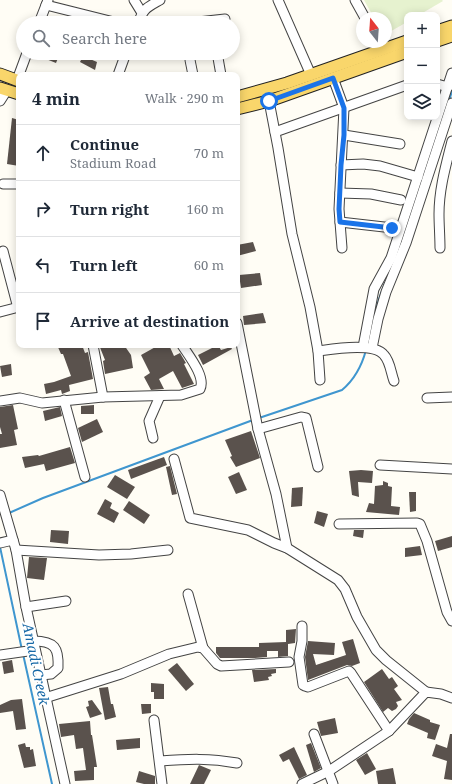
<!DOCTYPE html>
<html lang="en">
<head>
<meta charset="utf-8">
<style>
	body { margin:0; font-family:"Noto Serif",serif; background:#f6f6f7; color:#1f2937 }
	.controls { position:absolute; right:12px; top:12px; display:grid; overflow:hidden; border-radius:8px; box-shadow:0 2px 10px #0003 }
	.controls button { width:36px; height:36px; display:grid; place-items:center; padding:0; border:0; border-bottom:1px solid #e0e1e3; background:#fff; color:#1f2937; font:20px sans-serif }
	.compass { position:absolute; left:356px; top:12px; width:36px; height:36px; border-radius:50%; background:#fff; box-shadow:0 2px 10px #0003; rotate:343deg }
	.stop { position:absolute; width:12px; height:12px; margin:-9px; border:3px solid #1a73e8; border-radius:50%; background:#fff }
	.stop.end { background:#1a73e8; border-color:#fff; box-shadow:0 1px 4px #0008 }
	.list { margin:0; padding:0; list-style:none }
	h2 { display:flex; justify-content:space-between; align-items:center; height:52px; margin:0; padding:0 16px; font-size:17px }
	h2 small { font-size:13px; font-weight:400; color:#747a83 }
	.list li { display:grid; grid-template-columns:26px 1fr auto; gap:12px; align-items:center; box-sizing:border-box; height:56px; padding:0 16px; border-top:1px solid #e0e1e3 }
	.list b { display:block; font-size:15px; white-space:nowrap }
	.list p { margin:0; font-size:13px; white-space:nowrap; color:#747a83 }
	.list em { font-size:13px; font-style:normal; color:#747a83 }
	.icon { flex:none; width:22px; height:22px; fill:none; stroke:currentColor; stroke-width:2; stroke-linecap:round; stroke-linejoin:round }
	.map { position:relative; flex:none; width:452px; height:784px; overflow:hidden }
	.search { position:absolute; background:#fff; box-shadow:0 2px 10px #0003; left:16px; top:16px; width:224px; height:44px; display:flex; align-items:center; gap:10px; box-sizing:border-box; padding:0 14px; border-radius:22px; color:#747a83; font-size:15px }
	.panel { position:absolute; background:#fff; box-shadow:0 2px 10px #0003; left:16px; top:72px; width:224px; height:276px; border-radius:8px }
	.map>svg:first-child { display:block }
</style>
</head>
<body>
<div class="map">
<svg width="452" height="784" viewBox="0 0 452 784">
	<rect width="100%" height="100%" fill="#fffdf5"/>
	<polygon fill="#e6f2cf" points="364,0 442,0 443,1 419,15 407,15 407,22 386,34 386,18 374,18"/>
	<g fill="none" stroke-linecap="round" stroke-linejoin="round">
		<g stroke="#3f96cf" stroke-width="2">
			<polyline points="449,101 452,91"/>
			<polyline points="408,222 428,162"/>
			<polyline points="371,328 379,299 385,283"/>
			<path d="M259,418L342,390C354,380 362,365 366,350"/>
			<polyline points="9,513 43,498 253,420"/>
			<polyline points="0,547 22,650"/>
			<polyline points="23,654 52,784"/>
		</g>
	</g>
	<g fill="#5a524d">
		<polygon points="48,53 60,53 56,63 46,59"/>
		<polygon points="83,56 97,62 95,70 80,62"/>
		<polygon points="12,118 19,120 19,166 7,164"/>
		<polygon points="253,242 256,251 237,256 237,245"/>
		<polygon points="260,273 262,285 241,288 239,275"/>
		<polygon points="263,313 266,323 244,325 243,316"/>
		<polygon points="57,345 82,345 85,353 88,352 93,379 69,385 70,391 62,394 61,390 46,394 44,384 54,382 71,376 63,354 61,354"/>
		<polygon points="99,345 124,345 131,355 133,368 105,374 103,361 105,360"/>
		<polygon points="159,345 169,345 174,356 180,353 186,363 184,364 194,384 182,388 173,371 159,379 164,389 151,390 144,377 150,373 141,355"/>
		<polygon points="218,345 221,350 231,347 232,349 203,365 198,355"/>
		<polygon points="11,364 12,375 2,377 0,366"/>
		<polygon points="13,405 18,429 14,430 17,445 0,448 0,434 2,434 0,427 0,407"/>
		<polygon points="94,405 94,414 81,414 81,406"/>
		<polygon points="60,407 62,416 45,421 43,411"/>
		<polygon points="97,419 103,432 82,442 78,428"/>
		<polygon points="251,431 260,458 236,467 230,457 232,456 225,440"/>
		<polygon points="70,447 75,463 46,471 44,464 25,468 22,457 38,455 39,456"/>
		<polygon points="164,457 167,465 131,479 128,470"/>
		<polygon points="170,466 177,494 172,495 166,467"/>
		<polygon points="361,470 373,471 372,483 358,482 359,497 352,495 349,471"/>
		<polygon points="239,472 247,490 236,494 228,477"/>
		<polygon points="115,475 135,487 127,499 107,487"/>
		<polygon points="383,481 388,483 388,486 392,487 391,506 400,507 399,515 366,512 369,503 374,504 375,486 383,485"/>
		<polygon points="303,487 302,506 291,507 292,488"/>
		<polygon points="409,492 416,492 416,511 410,512"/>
		<polygon points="105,499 112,503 110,508 119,513 114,523 97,514"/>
		<polygon points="129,501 150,515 144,524 123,510"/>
		<polygon points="317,511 328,514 324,527 314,523"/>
		<polygon points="51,530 69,531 68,544 50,542"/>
		<polygon points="354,530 364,530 363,538 353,536"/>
		<polygon points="452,536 452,547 438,551 435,541"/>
		<polygon points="420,546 422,555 405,557 405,548"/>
		<polygon points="29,557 47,558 44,580 27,578"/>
		<polygon points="296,629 295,643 288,644 288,656 278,657 278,651 267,651 267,657 255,658 220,658 216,653 216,647 259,647 259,643 286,642 286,630"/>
		<polygon points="353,639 360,663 352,666 347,665 308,680 305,657 308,641 335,643 334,655 313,654 316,665 346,655 342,642"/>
		<polygon points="12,660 14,672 4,674 2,662"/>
		<polygon points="177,663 194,684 186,691 168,670"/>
		<polygon points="276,669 276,673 271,674 272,676 268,677 269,680 254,682 252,670"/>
		<polygon points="382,669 389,679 392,677 398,686 394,689 402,700 396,702 398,706 396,709 392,711 388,708 383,712 364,682"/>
		<polygon points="151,683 164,684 164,699 154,699 154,692 151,692"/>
		<polygon points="108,687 111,704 113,704 116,717 105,720 99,688"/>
		<polygon points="22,699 26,729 16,730 13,711 0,713 0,705 11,700"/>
		<polygon points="92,700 102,714 90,718 86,707 89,706 88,701"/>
		<polygon points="141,704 151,704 151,713 142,714"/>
		<polygon points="414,713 430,720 430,722 440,725 435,740 427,738 428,733 407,724 409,719"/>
		<polygon points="335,718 338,733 321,736 317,722"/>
		<polygon points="90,721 91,735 92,735 97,767 94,767 94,780 75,781 74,771 86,770 83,748 76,749 74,735 61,737 59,724"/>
		<polygon points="450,734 452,734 452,780 444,779 447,761 432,756 436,744 447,748"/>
		<polygon points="140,738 140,748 117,750 116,740"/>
		<polygon points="25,743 26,747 30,747 30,750 33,749 36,766 24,768 18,745"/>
		<polygon points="311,743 321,768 314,772 306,745"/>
		<polygon points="294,747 307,775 299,779 289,759 283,762 279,755"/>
		<polygon points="367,753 376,769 365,775 356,760"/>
		<polygon points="199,765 211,770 204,784 190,784"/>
		<polygon points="393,768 396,784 378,784 376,771"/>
		<polygon points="139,771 155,776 155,784 144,784 136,782"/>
	</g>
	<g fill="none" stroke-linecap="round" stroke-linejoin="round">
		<defs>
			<g id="minor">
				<polyline points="134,0 142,13"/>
				<polyline points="278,0 311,75"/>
				<polyline points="355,0 365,18"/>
				<polyline points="46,5 118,23"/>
				<polyline points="139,21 163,23"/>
				<polyline points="39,23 48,0"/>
				<path d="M138,23C144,8 146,8 160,0"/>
				<polyline points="189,23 225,19"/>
				<polyline points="218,58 221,75"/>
				<polyline points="190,60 193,75"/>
				<polyline points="118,75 126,53"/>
				<polyline points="333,78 344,108 339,209 342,248"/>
				<polyline points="17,80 27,53"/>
				<polyline points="437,84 448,87"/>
				<polyline points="0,101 7,90"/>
				<polyline points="269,101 278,148 292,234 310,307 318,351 320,380"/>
				<polyline points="275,132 407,85"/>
				<polyline points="344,135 400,144"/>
				<polyline points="341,165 363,164 380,166 418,177"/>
				<polyline points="3,184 19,184"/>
				<polyline points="340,193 371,194 401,200"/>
				<polyline points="340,222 393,228"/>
				<path d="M440,248C440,237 439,225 439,214C439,189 446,165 452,141"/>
				<polyline points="3,251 18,308"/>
				<polyline points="0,312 19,307"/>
				<polyline points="237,323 258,429 276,494 287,548"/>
				<polyline points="93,345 103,397"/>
				<polyline points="363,347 374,289 391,258 452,73"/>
				<polyline points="372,348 378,319 386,292 406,243 452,103"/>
				<path d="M318,351C333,349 374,342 384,355C390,361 391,373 394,381"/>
				<polyline points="427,398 452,397"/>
				<polyline points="64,400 85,477"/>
				<path d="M0,401L20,398L42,403L103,397L181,395L200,389C206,377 189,356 182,345"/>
				<polyline points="258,429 301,417 306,418 318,467"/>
				<polyline points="153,438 149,421 160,396"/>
				<polyline points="174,459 190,518 248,530 274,543 287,548 338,580 345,589 357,617 376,650 386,660 426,692"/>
				<polyline points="380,465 452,469"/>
				<polyline points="0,495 16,550 26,607 65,784"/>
				<polyline points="339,524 417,523 420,524 427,541 447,612 452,621"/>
				<polyline points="0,543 13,540"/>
				<polyline points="16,550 99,555 131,554 168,550"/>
				<polyline points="188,594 203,648"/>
				<polyline points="26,607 66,601"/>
				<polyline points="302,626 302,641 299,657 303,685 305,686 308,687 349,671 351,673 389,731"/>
				<path d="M33,641C55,641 59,648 58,668L51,674L41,675"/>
				<polyline points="0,655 35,650"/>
				<polyline points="45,698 121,674 169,654 198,647 203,648 217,664 221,666 289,662"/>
				<polyline points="154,720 162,784"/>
				<polyline points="314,734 333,784"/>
				<path d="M160,761C188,759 210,758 237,763"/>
				<polyline points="302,784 329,771 389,731 426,692 441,694 452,698"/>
			</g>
			<g id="major">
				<polyline points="437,31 452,26"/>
				<polyline points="437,41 452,36"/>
				<polyline points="0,74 19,81"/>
				<polyline points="0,88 19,94"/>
				<polyline points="237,97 287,83 407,41"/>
				<polyline points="237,109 269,101 407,52"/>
			</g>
		</defs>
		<use href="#minor" stroke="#444" stroke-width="11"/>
		<use href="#major" stroke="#222" stroke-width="13"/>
		<use href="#minor" stroke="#fff" stroke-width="9"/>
		<use href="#major" stroke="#f9d66b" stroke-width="11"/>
	</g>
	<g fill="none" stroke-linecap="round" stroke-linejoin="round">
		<polyline stroke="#1a73e8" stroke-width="5" points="269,101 333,78 344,108 344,135 341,165 339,209 340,222 392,228"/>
	</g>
	<g text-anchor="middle" stroke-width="4" stroke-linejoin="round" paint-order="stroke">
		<g font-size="14" font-style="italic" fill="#1768a6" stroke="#fff">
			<text transform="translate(36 664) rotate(78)" y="5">Amadi Creek</text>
		</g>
	</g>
</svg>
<div class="controls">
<button>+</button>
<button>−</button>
<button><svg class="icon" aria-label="layers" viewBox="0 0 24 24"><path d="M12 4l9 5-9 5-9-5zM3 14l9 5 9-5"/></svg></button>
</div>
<svg class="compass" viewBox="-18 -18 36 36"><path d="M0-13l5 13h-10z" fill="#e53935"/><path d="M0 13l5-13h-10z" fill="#747a83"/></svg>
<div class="stop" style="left:269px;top:101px"></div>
<div class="stop end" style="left:392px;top:228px"></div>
<div class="search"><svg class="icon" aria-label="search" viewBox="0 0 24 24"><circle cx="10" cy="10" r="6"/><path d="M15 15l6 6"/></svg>Search here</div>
<section class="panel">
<h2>4 min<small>Walk · 290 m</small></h2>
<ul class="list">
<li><svg class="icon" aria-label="ahead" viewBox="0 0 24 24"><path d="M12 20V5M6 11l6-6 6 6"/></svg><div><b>Continue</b><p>Stadium Road</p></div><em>70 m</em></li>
<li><svg class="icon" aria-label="right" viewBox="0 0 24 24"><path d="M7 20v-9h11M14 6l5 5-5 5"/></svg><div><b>Turn right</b></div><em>160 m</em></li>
<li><svg class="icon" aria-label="left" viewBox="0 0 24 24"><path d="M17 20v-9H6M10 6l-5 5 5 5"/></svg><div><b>Turn left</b></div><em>60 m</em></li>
<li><svg class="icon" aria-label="arrive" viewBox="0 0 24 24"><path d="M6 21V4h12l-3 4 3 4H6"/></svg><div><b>Arrive at destination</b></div></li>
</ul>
</section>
</div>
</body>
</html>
